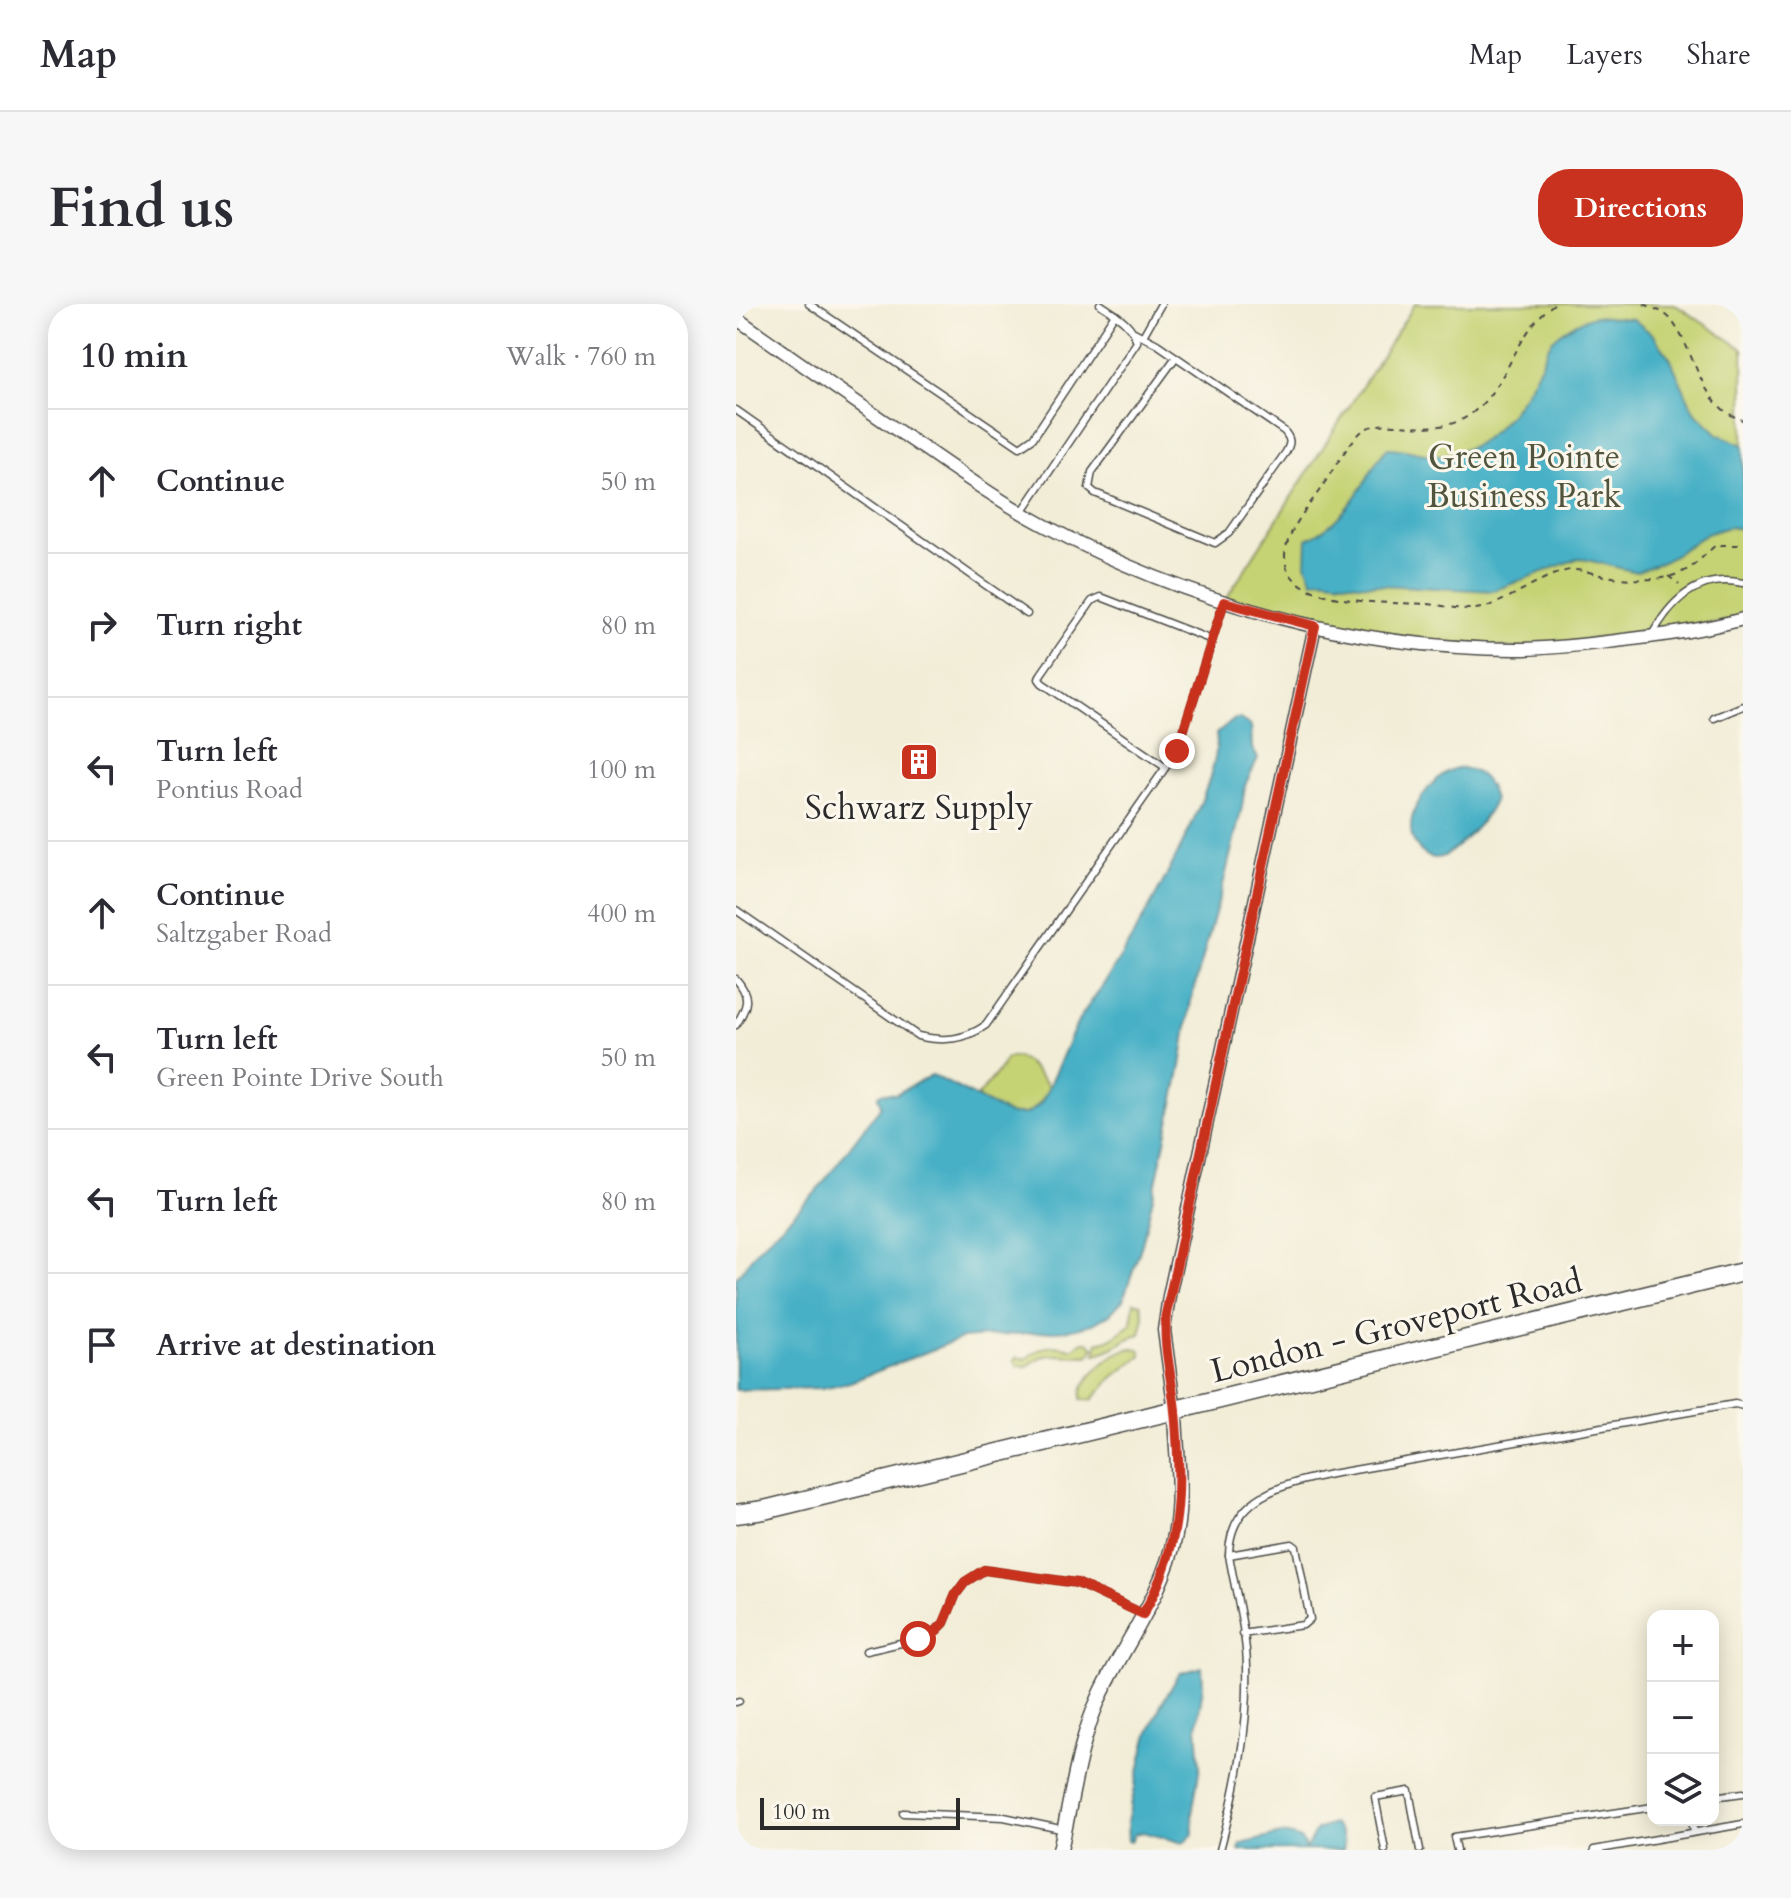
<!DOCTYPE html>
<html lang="en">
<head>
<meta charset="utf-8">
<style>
	body { margin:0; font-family:Cardo,serif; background:#f7f7f7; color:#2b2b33 }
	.controls { position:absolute; right:24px; bottom:24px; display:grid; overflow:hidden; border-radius:16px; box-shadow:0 4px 20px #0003 }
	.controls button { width:72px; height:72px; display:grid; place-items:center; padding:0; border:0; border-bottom:2px solid #e1e1e2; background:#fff; color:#2b2b33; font:40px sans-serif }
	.scale { position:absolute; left:24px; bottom:20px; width:200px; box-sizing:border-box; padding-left:8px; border:4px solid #2b2b2b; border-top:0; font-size:22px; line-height:28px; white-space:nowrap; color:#2b2b2b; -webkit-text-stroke:6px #fbf7ec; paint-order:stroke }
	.stop { position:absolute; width:24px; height:24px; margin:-18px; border:6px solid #c8321e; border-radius:50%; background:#fff }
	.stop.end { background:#c8321e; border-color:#fff; box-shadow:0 2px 8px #0008 }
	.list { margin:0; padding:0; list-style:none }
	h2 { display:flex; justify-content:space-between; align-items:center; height:104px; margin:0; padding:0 32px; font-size:34px }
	h2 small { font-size:26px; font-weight:400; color:#7c7c81 }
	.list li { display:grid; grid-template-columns:52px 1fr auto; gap:24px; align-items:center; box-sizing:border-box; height:144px; padding:0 32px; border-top:2px solid #e1e1e2 }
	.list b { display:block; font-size:30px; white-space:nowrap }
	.list p { margin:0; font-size:26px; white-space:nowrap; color:#7c7c81 }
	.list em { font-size:26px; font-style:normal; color:#7c7c81 }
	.icon { flex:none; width:44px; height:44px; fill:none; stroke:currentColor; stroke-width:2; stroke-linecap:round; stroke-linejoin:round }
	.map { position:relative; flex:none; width:1007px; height:1546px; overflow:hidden; border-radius:32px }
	header { display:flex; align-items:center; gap:48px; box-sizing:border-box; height:112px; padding:0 40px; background:#fff; border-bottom:2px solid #e1e1e2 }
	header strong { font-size:38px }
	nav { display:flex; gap:44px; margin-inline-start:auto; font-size:28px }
	.intro { display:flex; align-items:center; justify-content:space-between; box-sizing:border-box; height:192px; padding:0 48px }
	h1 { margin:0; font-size:56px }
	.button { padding:20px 36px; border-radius:32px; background:#c8321e; color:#fff; font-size:28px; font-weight:700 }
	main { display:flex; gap:48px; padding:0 48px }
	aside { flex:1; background:#fff; border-radius:32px; box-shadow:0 4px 20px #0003 }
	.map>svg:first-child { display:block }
</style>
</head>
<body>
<header>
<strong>Map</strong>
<nav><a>Map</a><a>Layers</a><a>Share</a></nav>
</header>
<div class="intro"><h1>Find us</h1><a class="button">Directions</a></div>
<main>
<aside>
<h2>10 min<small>Walk · 760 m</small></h2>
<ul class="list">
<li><svg class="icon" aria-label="ahead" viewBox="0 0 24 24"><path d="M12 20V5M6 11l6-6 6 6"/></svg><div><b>Continue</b></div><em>50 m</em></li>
<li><svg class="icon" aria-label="right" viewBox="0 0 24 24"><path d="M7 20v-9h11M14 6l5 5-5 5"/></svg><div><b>Turn right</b></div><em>80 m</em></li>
<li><svg class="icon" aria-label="left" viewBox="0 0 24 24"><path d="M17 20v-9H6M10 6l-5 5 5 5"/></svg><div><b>Turn left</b><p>Pontius Road</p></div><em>100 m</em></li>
<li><svg class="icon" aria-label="ahead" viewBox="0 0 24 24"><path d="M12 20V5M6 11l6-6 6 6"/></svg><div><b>Continue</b><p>Saltzgaber Road</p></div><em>400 m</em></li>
<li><svg class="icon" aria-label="left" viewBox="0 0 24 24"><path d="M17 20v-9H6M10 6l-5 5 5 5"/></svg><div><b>Turn left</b><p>Green Pointe Drive South</p></div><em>50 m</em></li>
<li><svg class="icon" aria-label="left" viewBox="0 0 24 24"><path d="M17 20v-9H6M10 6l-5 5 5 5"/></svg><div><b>Turn left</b></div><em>80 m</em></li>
<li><svg class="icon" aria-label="arrive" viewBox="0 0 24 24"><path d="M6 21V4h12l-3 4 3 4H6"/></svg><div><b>Arrive at destination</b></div></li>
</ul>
</aside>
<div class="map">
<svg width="1007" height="1546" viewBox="0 0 1007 1546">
	<rect width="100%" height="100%" fill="#fbf7ec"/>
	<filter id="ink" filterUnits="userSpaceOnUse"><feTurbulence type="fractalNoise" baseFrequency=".0125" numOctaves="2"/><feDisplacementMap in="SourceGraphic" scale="16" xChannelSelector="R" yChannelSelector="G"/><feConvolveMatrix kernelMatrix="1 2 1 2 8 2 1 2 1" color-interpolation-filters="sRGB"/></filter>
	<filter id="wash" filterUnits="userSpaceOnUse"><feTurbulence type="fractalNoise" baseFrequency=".006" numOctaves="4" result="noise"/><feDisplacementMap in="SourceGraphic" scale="32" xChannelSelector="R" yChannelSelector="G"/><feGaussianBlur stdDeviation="1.8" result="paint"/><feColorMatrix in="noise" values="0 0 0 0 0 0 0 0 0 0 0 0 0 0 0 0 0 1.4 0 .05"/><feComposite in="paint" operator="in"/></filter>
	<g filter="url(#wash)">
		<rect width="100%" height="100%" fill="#f2edd7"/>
		<g fill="#c6d374" stroke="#787f50" stroke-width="2">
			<polygon points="679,0 938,0 1007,45 1007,315 781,345 635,332 488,298"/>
			<path d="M275,753C292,753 303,771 314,783C291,823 277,815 241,793L266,763L269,755Z"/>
			<path d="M398,998L405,1000L408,1013L404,1030C388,1034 376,1048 359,1050L362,1038C378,1037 383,1028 395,1020Z"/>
			<path d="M347,1038H352L358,1043L353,1052L315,1051L305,1053L290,1063L281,1061L278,1057L281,1053L290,1055C306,1041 316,1040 336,1045Z"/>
			<path d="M396,1044L405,1046V1052L377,1073L356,1096L345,1095C344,1075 376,1047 396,1044Z"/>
		</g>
		<g fill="#47b0c6" stroke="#396e78" stroke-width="2">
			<path d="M858,12L897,15L917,31L934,54L957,106L982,130L1007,141V225L992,223L970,230L929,257L900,268L843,254L757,287L623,280L585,275L577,277L570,260L571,235C599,222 614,202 630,176C637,164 642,153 652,144C671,144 688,153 707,151C754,146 784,102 803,64C808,56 810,44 816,37C826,26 845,16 858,12Z"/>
			<path d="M499,415H504L515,422L516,444L522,454L509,481L506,503L488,577L455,696L445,762L417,893L406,940L387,996L374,1010L357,1020L332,1026L226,1034L114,1078L86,1084L0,1086V974L23,944L79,889L145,802L142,792L145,789L160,790L196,771L273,810H291L304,800C321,772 329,739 346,711C355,697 366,684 374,670C401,628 490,475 480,430Z"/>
			<path d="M721,464C743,464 754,477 758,497C751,514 736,529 723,541C719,544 713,550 708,552C690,560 675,540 675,525C674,502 700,469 721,464Z"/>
			<polygon points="466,1363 467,1382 461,1422 464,1462 456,1510 457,1530 447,1539 407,1528 399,1530 395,1538 392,1537 391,1518 411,1433 425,1401 444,1369"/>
			<path d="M597,1520C604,1526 610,1537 607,1546H569L580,1526Z"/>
			<path d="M545,1530C556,1532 569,1532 569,1546H503L505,1540Z"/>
		</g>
	</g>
	<g filter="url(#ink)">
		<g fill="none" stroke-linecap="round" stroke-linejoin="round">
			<defs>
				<g id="service">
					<polyline points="73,0 284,143 297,134 379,10"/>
					<path d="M398,28L421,40L548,127C555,135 555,139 550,148L493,229L479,239L359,189L353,184L356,168L440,53"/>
					<polyline points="407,32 425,0"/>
					<polyline points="0,106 291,310"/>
					<path d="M286,208L401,38C396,19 380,11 364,0"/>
					<path d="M915,333C934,297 962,269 1007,279"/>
					<polyline points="978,414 1007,402"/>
					<polyline points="429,463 306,379 303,375 305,370 356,297 365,293 476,336"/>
					<path d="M0,606L182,732C208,738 229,736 250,721L441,447L488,298"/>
					<path d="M0,675C15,692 12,702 0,721"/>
					<path d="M493,1251C493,1192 548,1180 595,1170L999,1100L1007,1102"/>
					<polyline points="130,1347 182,1335 198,1329 208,1319 220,1290 229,1278 248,1266 341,1279 407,1310"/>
					<polyline points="0,1398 3,1397"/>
					<polyline points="977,1493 1007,1489"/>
					<polyline points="167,1509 268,1513 329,1526"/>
					<polyline points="956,1516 958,1528"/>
					<path d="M484,1546C500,1486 513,1425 511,1362C510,1325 499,1287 493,1251L556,1240L560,1243L574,1315L567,1321L506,1330"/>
					<polyline points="649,1546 639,1493 673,1487 684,1546"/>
					<polyline points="721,1546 718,1533 917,1503"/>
					<polyline points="858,1546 1007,1520"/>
				</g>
				<g id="minor">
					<path d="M0,14C63,58 125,102 189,145C227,171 265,198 306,220C450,298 616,345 780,345C816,345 853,340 888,336C930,331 966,326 1007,315"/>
					<polyline points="439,1108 428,1026 433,992 579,322"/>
				</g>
				<path id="tertiary" d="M324,1546C336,1495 342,1439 364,1392C389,1338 428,1289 439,1231C447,1191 440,1148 439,1108"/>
				<polyline id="primary" points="0,1210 28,1206 1007,968"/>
			</defs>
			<use href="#service" stroke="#494845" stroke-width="9"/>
			<use href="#minor" stroke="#494845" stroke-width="15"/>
			<use href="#tertiary" stroke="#494845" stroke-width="17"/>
			<use href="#primary" stroke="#494845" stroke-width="21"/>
			<g stroke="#494845" stroke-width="2" stroke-dasharray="6 6" stroke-linecap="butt">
				<path d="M818,0C779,28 773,81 735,110C697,138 648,108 625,128C610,142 595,170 583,187C571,204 550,229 549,251C547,304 656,298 691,300C706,301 723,306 739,305C767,303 800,272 834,266C845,265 858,270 869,272C896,276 928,279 952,265C962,259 971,248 980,241H1007"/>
				<path d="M908,0C916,4 930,8 935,16C960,47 964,104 1007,116"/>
				<polyline points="932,272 943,280"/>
			</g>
			<use href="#service" stroke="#fff" stroke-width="6"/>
			<use href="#minor" stroke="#fff" stroke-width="12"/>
			<use href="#tertiary" stroke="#fff" stroke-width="14"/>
			<use href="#primary" stroke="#fff" stroke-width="18"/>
		</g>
	</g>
	<g fill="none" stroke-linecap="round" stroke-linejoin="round" filter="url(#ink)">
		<path stroke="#c8321e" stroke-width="10" d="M182,1335L198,1329L208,1319L220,1290L229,1278L248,1266L341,1279L407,1310C446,1244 446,1182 439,1107C436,1074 427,1043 430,1010L579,322L488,298L441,447"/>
	</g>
	<defs>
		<symbol id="building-square" viewBox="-11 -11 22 22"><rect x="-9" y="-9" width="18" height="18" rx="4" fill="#c8321e" stroke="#fbf7ec"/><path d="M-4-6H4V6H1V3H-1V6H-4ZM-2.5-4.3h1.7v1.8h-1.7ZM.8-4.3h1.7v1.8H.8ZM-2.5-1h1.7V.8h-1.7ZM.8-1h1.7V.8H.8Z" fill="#fff"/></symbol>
	</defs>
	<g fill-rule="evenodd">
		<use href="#building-square" x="161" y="436" width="44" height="44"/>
	</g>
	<g text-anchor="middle" stroke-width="6" stroke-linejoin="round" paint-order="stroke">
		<g font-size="34" fill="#52553d" stroke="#fbf7ec">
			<text x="788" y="164">Green Pointe<tspan x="788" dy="39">Business Park</tspan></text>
		</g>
		<g font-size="34" fill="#2b2b2b" stroke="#fbf7ec">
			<text x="183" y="515">Schwarz Supply</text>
		</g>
		<g font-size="34" fill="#2b2b2b" stroke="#fbf7ec">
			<text transform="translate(660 1021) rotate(-14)" y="12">London - Groveport Road</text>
		</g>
	</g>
</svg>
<div class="controls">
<button>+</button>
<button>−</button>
<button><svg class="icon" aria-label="layers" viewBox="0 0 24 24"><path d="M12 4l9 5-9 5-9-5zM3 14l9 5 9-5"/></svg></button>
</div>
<div class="scale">100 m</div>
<div class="stop" style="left:182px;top:1335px"></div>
<div class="stop end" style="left:441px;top:447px"></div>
</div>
</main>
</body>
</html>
